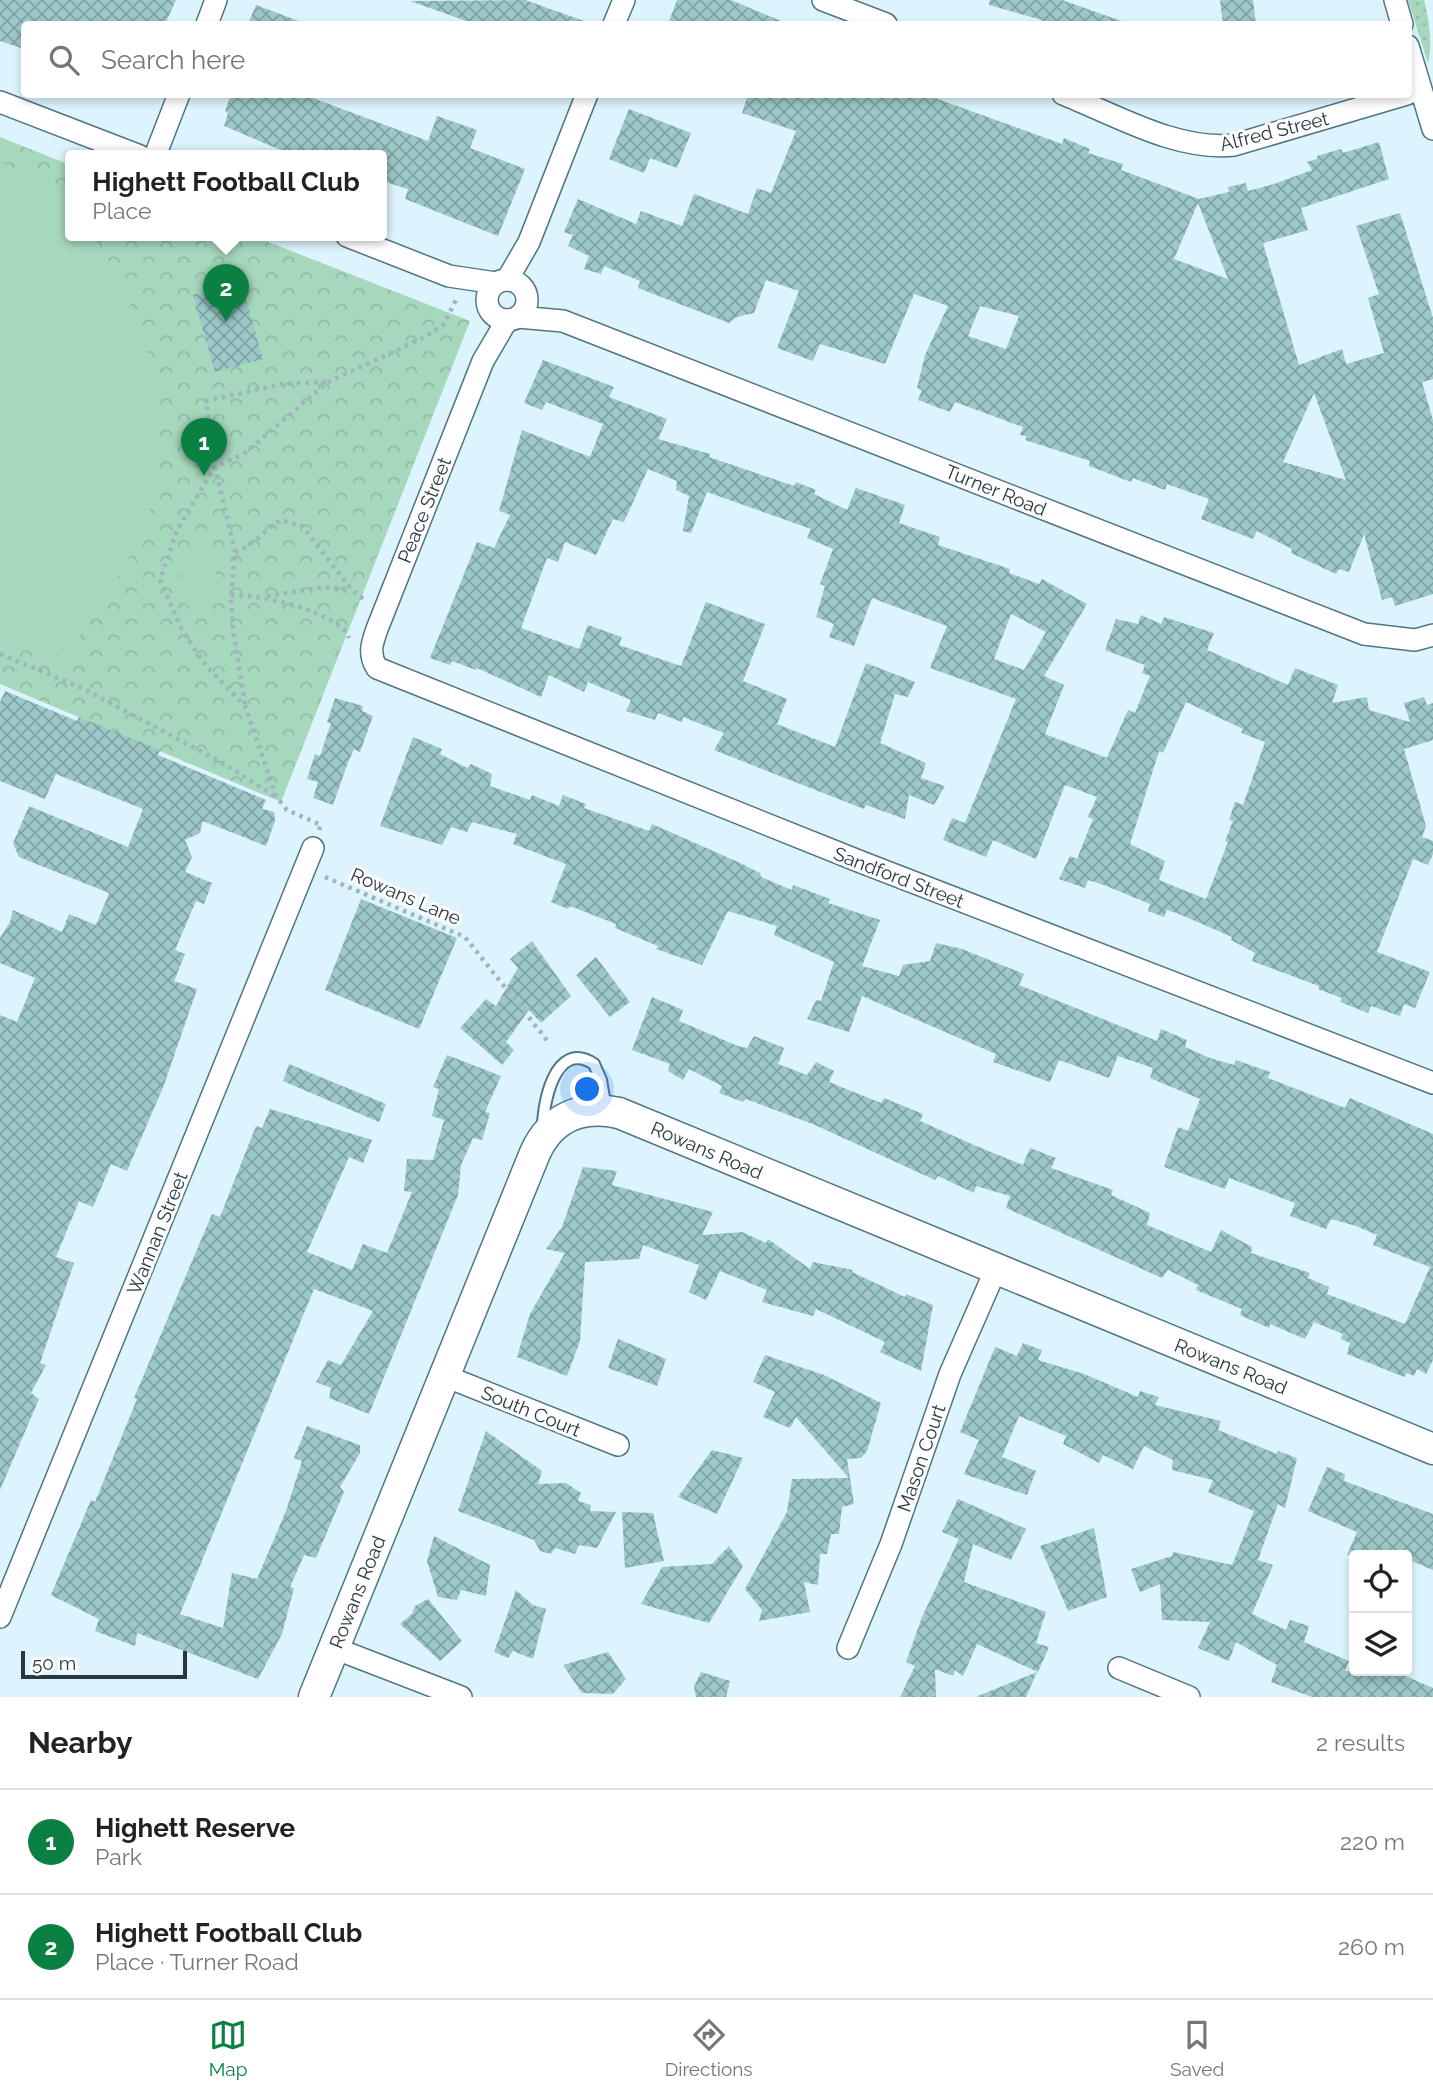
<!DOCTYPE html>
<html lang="en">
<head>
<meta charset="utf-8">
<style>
	body { margin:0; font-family:Raleway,sans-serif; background:#f2f2f2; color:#222 }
	.controls { position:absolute; right:21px; bottom:21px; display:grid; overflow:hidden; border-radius:7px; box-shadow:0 4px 10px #0003 }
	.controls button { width:63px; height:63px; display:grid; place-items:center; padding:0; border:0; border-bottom:2px solid #e0e0e0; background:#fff; color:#222; font:35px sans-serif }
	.scale { position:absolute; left:21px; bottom:18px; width:166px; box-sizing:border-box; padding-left:7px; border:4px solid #29383f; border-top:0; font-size:19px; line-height:24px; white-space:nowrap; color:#29383f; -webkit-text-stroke:5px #fdfdfd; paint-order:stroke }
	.you { position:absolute; left:588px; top:1090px; width:24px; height:24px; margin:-18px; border:5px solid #fff; border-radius:50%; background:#1a73e8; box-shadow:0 0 0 10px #1a73e833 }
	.badge { display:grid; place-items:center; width:46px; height:46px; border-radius:50%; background:#0b8043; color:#fff; font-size:23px; font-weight:700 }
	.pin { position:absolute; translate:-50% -58px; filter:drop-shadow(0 2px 4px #0008) }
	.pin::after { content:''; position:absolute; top:37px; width:24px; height:21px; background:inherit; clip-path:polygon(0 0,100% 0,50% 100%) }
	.popup { position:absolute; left:65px; top:150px; width:322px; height:91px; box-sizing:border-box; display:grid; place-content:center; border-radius:7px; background:#fff; filter:drop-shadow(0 2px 5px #0005); font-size:23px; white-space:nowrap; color:#767676 }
	.popup b { font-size:26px; color:#222 }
	.popup::after { content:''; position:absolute; left:50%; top:100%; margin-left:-14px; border:14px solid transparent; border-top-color:#fff }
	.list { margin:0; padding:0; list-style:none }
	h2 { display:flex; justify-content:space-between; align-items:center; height:91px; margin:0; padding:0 28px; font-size:30px }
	h2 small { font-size:23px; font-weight:400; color:#767676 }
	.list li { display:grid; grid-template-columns:46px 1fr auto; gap:21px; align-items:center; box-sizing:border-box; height:105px; padding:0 28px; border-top:2px solid #e0e0e0 }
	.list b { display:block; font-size:26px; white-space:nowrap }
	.list p { margin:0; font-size:23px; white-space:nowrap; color:#767676 }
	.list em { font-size:23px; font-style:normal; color:#767676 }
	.icon { flex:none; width:38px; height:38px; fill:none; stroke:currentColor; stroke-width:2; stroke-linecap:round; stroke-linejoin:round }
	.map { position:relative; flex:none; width:1433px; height:1697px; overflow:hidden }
	.search { position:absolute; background:#fff; box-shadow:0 4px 10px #0003; left:21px; right:21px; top:21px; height:77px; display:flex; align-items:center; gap:18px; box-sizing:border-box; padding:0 24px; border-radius:7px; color:#767676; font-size:26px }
	.sheet { height:301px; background:#fff }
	nav { display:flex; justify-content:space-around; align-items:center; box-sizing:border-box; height:98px; border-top:2px solid #e0e0e0; background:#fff; font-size:19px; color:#767676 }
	nav a { display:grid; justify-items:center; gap:4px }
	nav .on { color:#0b8043 }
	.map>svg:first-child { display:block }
</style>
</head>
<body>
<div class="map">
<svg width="1433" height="1697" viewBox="0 0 1433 1697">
	<defs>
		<pattern id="grass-dots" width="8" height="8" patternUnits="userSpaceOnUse" patternTransform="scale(1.75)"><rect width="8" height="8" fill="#a6d8bd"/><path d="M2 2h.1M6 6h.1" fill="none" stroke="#8fbaa4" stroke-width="1.8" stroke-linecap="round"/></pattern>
		<pattern id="park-crowns" width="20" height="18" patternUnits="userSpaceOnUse" patternTransform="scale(1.75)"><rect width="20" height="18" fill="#a6d8bd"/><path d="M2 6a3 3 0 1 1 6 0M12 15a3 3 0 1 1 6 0" fill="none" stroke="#8fbaa4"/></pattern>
		<pattern id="building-cross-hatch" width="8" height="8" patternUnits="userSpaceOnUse" patternTransform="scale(1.75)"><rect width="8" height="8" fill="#9cc8c7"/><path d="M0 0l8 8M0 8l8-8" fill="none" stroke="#7fa3a3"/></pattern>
	</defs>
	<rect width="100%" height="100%" fill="#ddf4fe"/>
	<path fill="url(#grass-dots)" d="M1408,0H1424C1429,18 1433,46 1428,63Z"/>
	<polygon fill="url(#park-crowns)" points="0,137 70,165 70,236 253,236 470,321 281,802 0,684"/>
	<g fill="#a6d8bd">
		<path d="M0,162L25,175L70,211V236H93L98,243C153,329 184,445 137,542C118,581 90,619 67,656L0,646Z"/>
		<polygon points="211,551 221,599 186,606 176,559"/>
	</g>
	<g fill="url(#building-cross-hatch)" fill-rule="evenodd">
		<polygon points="0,0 176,0 165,24 24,24 24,49 0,41"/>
		<polygon points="525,0 587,22 586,24 475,24 410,1"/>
		<polygon points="677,0 731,0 788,24 668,24"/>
		<polygon points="990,0 1062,0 1124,22 1123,24 1041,24 1042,20 989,5"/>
		<polygon points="1220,0 1253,0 1256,24 1223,24"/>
		<polygon points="256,5 304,23 303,24 248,24"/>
		<polygon points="231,94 302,94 428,141 437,116 477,130 470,148 525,169 498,236 405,199 408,189 382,181 382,156 295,156 224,126 228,113 225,111"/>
		<path d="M748,94H924L1062,144L1064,138L1090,149L1088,153L1123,164L1121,170L1199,199L1229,192L1228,187L1246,183L1248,191L1274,184L1312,170L1307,162L1317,159V156L1341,149L1343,153L1379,142L1389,179L1301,208L1308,230L1263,243L1299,365L1342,349L1346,364L1384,353L1368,298L1379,294L1356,226L1400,213L1433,318V379L1422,382L1433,420V594L1395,606L1392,597L1382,600L1364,534L1349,572L1339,569L1336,574L1291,553L1292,549L1257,531L1253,539L1201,519L1209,499L1167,484L1165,490L1133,478L1131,482L1089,466L1090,461L1025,440L1027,436L1020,435L1023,427L955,402L950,412L918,400L922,390L917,388L925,355L948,306L914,294L885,364L820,344L813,361L777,348L799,291L766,280L754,313L737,317L729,323L638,288L640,281L604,266L601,274L584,269L589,256L568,246L573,235L564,232L578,199L636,224L641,211L682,226L694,194L748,214L757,188L771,193L796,131L742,113ZM1198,203L1228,279L1174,259ZM980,306L1019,316L1006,349L968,336ZM1314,393L1346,480L1283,462Z"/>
		<polygon points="629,109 691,133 677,168 650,158 644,173 609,159"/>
		<polygon points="241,282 263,359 215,372 193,295"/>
		<path d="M543,360L614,387L609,397L667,419L658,439L710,454L709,457L794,486L796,482L816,490L814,494L847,510L856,488L905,505L899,523L940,537L938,545L1010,569L1009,573L1039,584L1042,579L1087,604L1044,676L1064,685L1045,734L1107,758L1128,710L1135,713L1150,676L1142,673L1145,665L1105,650L1116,619L1138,624L1141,615L1161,624L1164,617L1214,633L1207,650L1288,685L1295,668L1338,685L1332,703L1367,697L1369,710L1410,722L1404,703L1424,697L1427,705L1433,703V740L1404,749L1426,826L1422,837L1433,841V854L1428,865L1413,859L1377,952L1430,972L1415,1008L1404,1004L1400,1016L1371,1006L1368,1013L1340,1002L1342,998L1318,989L1319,986L1252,961L1255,953L1231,940L1232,937L1179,914L1167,910L1164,917L1148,911L1150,904L1104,885L1088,880L1085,888L1059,879L1070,856L1077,859L1093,819L1088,817L1097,797L1065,785L1036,859L993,840L986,857L943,840L952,818L965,823L1016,699L930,668L947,626L872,598L854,646L829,637L834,624L816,617L825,586L820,584L833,549L807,538L811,529L707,492L691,533L683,531L689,496L676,490L677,481L648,469L624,522L613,519L596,555L565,542L558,562L547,558L521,628L579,649L588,625L622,637L619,645L681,666L706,602L765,624L743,681L787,699L777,724L835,747L866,663L915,682L908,697L895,694L880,743L926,763L921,778L945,786L934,805L909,795L905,819L866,805L864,809L714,750L724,733L683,717L682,722L658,713L655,720L626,711L631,700L588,682L584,692L549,675L541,697L477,668L476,670L452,661L450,665L430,658L477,542L494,548L510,515L499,511L522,430L590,457L603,424L546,402L542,410L524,403ZM1011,614L1046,632L1024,670L994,659ZM1186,702L1243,729L1241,733L1265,742L1243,805L1235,802L1229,820L1233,821L1225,841L1228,842L1206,899L1159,880L1165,861L1130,844L1159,751L1163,753Z"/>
		<polygon points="5,691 77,721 79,717 160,750 158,755 266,800 262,809 274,812 275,821 266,846 203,821 200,833 185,840 192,857 185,872 212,883 204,904 196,901 175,950 185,954 174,981 197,989 164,1085 127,1171 111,1164 93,1207 79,1201 56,1257 74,1263 40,1363 46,1365 31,1393 39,1399 0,1490 0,1015 17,1022 35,978 0,963 0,938 10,922 13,910 62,932 69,914 96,925 109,893 19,857 13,843 29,806 128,847 143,809 56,774 45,799 0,781 0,702"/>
		<polygon points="335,698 363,706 362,711 373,716 360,752 354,749 347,765 333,805 313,798 318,782 307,779 315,754 320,756 331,723 327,722"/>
		<polygon points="413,737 442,749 440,754 467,768 471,764 492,774 490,786 530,800 532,795 559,806 563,795 586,804 584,808 649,831 652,824 738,862 760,873 761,877 792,890 793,885 830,899 828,903 880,920 862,966 899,976 903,965 930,961 936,943 962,949 1024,974 1019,985 1157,1041 1161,1029 1187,1040 1185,1047 1210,1058 1234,1065 1236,1060 1270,1072 1268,1078 1345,1108 1350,1098 1433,1134 1433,1360 1426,1374 1417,1369 1414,1376 1407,1373 1404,1377 1347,1354 1350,1343 1341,1339 1343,1334 1314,1322 1305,1339 1270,1324 1269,1328 1240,1315 1242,1309 1196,1290 1198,1285 1168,1270 1162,1278 1006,1208 1010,1196 976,1186 974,1193 938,1176 935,1180 815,1125 746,1099 743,1102 719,1093 722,1086 689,1069 683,1080 668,1071 670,1064 632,1050 652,997 683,1010 679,1021 738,1046 747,1048 754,1036 784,1048 778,1064 807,1075 816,1062 834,1071 829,1082 881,1103 884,1098 923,1114 920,1121 974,1145 1023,1165 1030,1148 1056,1158 1051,1168 1113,1190 1111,1195 1150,1213 1147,1225 1211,1252 1221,1230 1252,1247 1251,1253 1310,1273 1308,1278 1329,1287 1327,1294 1405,1324 1430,1267 1373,1245 1377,1235 1356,1226 1331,1219 1326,1229 1290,1216 1295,1203 1229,1178 1225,1189 1164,1167 1178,1127 1188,1131 1200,1099 1150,1078 1153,1068 1118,1056 1109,1078 1059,1060 1050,1082 993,1062 996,1054 862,996 849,1032 807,1019 816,1000 821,1001 834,962 774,935 777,926 728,911 702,965 656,949 658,946 615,928 616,924 570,906 568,909 551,902 566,864 513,844 517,834 472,822 467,832 451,827 442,845 380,826"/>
		<polygon points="361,899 457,938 419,1029 325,990"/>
		<polygon points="532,941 571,996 541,1023 529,1010 506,1042 514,1050 502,1065 460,1028 486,999 496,1006 518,968 510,959"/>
		<polygon points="596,957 630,1002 610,1017 576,975"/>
		<polygon points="447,1055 501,1076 485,1112 490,1113 482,1140 473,1138 461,1165 458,1195 369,1414 329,1398 331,1388 316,1382 328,1360 341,1365 373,1311 314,1289 180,1614 223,1628 232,1573 257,1579 286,1511 302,1461 294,1458 307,1426 360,1445 360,1453 340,1487 344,1492 316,1558 304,1555 290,1587 294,1588 282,1634 258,1679 137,1633 135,1646 95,1631 99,1619 51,1595 91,1500 95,1502 137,1399 134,1398 212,1214 220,1217 256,1126 262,1128 270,1109 372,1140 363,1163 349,1157 307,1252 352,1270 363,1244 387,1253 412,1192 404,1191 407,1159 433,1160 444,1120 432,1116 439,1089 433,1087"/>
		<polygon points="289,1064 386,1104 379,1122 283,1081"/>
		<polygon points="583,1167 617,1171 612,1185 713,1212 702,1235 742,1232 766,1243 768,1239 810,1269 813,1262 853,1270 852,1272 905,1297 906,1294 933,1305 921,1371 880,1352 885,1342 816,1309 813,1316 762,1302 767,1290 720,1271 706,1300 689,1292 699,1265 643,1245 639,1259 585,1262 580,1341 567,1376 517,1357 530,1314 565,1253 546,1249 562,1227"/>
		<polygon points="618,1339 666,1359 657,1386 608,1368"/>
		<polygon points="1023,1343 1042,1350 1038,1360 1084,1374 1138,1397 1140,1391 1159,1397 1155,1405 1221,1421 1218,1430 1277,1454 1278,1451 1297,1458 1285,1508 1278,1504 1258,1560 1273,1565 1252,1614 1286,1630 1290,1620 1309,1626 1304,1642 1349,1661 1345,1671 1394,1671 1433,1688 1433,1697 1312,1697 1271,1682 1277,1665 1236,1642 1229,1661 1198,1648 1210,1622 1162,1620 1160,1584 1140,1592 1131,1569 1172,1556 1173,1552 1232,1565 1254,1511 1208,1492 1213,1480 1172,1470 1173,1460 1144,1446 1133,1469 1103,1455 1099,1463 1063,1444 1066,1436 1019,1416 1002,1457 1036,1471 1027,1495 964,1474 979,1440 960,1432 995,1347 1017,1356"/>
		<polygon points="765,1355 824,1375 881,1403 867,1451 861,1458 847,1459 854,1504 842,1507 839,1534 831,1534 827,1554 820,1554 818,1585 804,1582 810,1612 759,1621 762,1610 745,1589 787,1512 792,1479 849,1478 796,1417 790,1428 763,1417 775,1392 753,1382"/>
		<polygon points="486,1431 542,1471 538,1484 566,1483 581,1493 578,1501 591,1505 590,1511 616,1512 597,1548 579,1545 575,1554 555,1548 551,1554 540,1551 534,1540 458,1511"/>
		<polygon points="712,1450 743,1458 717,1514 678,1497"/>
		<polygon points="1327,1467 1345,1474 1344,1481 1433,1514 1433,1570 1407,1559 1407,1555 1347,1555 1357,1532 1308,1511"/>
		<polygon points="958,1499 1026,1529 1011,1560 973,1544 964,1582 1046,1612 1036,1643 1049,1647 1038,1672 977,1644 963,1676 955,1670 953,1676 935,1669 936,1697 900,1697 915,1666 906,1662 922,1617 959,1539 942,1532"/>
		<polygon points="622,1512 653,1513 664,1561 625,1568"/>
		<polygon points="1094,1528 1107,1597 1068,1611 1040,1546"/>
		<polygon points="434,1536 490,1565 486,1596 461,1590 457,1600 438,1597 427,1561"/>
		<polygon points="729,1546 743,1566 709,1623 641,1604 662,1567 712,1564"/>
		<polygon points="516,1590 533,1605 546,1609 533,1659 513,1651 508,1658 494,1652"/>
		<polygon points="428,1599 462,1641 440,1661 400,1624 412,1614 415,1606"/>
		<polygon points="608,1652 626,1679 613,1694 582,1693 563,1665"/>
		<polygon points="701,1672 730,1681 726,1697 696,1697 694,1687"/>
		<polygon points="1037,1672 1026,1697 978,1697 978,1696"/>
	</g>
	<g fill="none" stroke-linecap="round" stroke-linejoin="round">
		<defs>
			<path id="lane" d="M543,1131C542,1105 555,1038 594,1064L601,1080L606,1109"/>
			<g id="street">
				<polyline points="823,0 886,24"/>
				<polyline points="1395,0 1402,24"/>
				<polyline points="207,24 216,0"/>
				<polyline points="614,24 624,0"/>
				<polyline points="1408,46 1433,129"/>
				<path d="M1063,94C1116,115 1176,151 1234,145L1407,94"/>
				<polyline points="0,102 140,156"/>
				<polyline points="155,156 179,94"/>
				<polyline points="347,236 449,276 496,283"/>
				<circle cx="507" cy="300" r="20"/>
				<polyline points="507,280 529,242 587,94"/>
				<polyline points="518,317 563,321 1364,634 1415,640 1433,635"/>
				<path d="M507,320L483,361L377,629C372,643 368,654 377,668L861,862L1433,1083"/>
				<polyline points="445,1376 618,1445"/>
				<polyline points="0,1617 313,848"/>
				<polyline points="334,1648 461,1697"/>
				<polyline points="848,1648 891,1544 950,1374 996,1269"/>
				<polyline points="1119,1668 1189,1697"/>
			</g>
			<path id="secondary" d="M314,1697L535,1153C551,1117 582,1105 619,1113L1433,1449"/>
		</defs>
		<use href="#lane" stroke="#517583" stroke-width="14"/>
		<use href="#street" stroke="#517583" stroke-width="24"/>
		<use href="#secondary" stroke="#517583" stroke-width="33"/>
		<g stroke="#a0b4bd" stroke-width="4.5" stroke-dasharray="3.5 5" stroke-linecap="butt">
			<path d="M235,552C251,548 265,529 281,520L302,526L352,590L367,602"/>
			<path d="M231,596C255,592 341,613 349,638"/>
			<polyline points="267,596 324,587 351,590"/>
			<polyline points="0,654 82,688 219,761 275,796"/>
			<polyline points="245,704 233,630 231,596 235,552 215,467 245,453 328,382 425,337 444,324 458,296"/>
			<polyline points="319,830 321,825 287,810 276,796 245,706 206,666 182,630 160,580 177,530 215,467 206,401 282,384 328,382"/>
			<polyline points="325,877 465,937 550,1044"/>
		</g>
		<use href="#lane" stroke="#fff" stroke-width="10"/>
		<use href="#street" stroke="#fff" stroke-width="21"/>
		<use href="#secondary" stroke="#fff" stroke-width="30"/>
	</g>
	<g text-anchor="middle" stroke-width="6" stroke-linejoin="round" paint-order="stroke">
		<g font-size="19" fill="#29383f" stroke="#fdfdfd">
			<text transform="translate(1274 131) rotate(-14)" y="7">Alfred Street</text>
			<text transform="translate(996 490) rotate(22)" y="7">Turner Road</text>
			<text transform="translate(424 510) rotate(-68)" y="7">Peace Street</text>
			<text transform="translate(899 877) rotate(21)" y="7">Sandford Street</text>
			<text transform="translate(406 896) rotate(23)" y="7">Rowans Lane</text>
			<text transform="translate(707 1150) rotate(23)" y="7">Rowans Road</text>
			<text transform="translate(157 1233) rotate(-68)" y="7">Wannan Street</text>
			<text transform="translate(1231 1366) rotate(22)" y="7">Rowans Road</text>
			<text transform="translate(531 1411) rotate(22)" y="7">South Court</text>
			<text transform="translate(921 1458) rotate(-71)" y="7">Mason Court</text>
			<text transform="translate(357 1592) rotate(-68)" y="7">Rowans Road</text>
		</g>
	</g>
</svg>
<div class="controls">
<button><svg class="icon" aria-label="locate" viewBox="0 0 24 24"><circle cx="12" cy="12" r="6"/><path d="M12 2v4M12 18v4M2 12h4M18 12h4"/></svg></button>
<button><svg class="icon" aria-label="layers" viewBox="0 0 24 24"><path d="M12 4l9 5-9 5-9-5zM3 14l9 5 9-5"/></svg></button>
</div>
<div class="scale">50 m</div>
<div class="you"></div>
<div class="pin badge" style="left:204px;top:476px">1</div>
<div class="pin badge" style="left:226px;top:322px">2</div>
<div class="popup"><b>Highett Football Club</b>Place</div>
<div class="search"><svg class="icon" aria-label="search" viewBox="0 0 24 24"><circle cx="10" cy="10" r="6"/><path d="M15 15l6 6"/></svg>Search here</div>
</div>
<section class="sheet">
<h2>Nearby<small>2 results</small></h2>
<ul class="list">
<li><span class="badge">1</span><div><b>Highett Reserve</b><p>Park</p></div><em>220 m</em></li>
<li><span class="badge">2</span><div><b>Highett Football Club</b><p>Place · Turner Road</p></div><em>260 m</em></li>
</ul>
</section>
<nav>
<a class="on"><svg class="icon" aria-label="map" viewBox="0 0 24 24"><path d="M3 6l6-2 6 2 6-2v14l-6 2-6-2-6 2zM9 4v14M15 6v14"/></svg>Map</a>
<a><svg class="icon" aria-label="directions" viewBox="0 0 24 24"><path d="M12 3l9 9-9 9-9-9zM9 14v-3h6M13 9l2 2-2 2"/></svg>Directions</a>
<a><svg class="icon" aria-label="saved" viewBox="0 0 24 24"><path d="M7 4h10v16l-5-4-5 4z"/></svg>Saved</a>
</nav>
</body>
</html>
